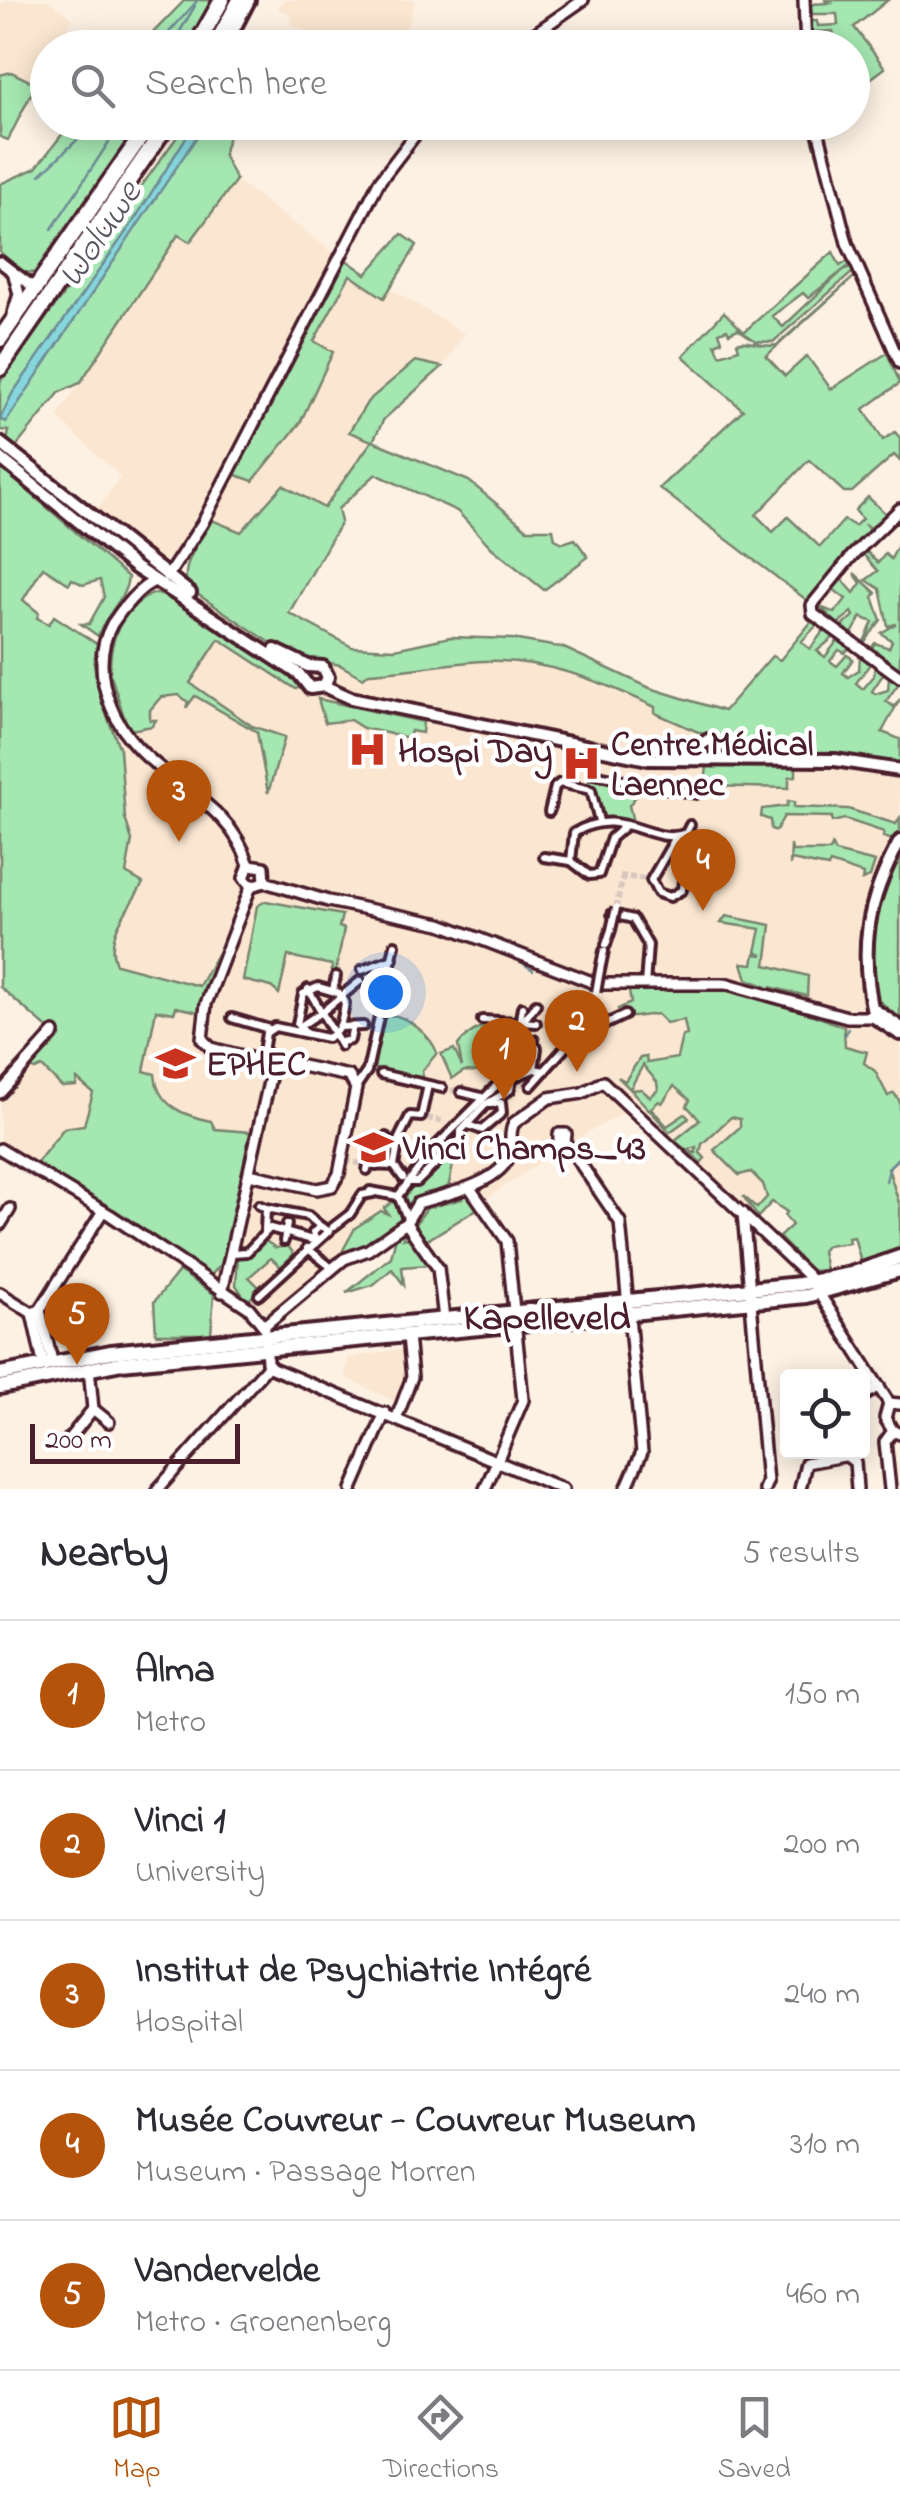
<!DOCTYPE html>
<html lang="en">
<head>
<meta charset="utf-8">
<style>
	body { margin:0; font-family:"Indie Flower",sans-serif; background:#f2f2f3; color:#2b2b33 }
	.controls { position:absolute; right:30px; bottom:30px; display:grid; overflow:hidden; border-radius:10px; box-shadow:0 5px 25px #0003 }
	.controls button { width:90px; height:90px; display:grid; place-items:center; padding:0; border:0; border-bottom:2px solid #e1e1e2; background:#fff; color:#2b2b33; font:50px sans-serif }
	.scale { position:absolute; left:30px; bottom:25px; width:210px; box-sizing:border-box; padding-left:10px; border:5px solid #4a1f2b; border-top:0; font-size:28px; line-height:35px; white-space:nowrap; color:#4a1f2b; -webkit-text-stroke:8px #fff; paint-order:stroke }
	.you { position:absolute; left:385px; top:992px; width:35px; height:35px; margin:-25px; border:8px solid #fff; border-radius:50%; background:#1a73e8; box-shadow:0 0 0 15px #1a73e833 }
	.badge { display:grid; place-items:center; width:65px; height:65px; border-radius:50%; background:#b45309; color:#fff; font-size:32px; font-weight:700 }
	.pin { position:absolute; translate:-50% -82px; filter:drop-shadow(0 2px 5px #0008) }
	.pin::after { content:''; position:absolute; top:52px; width:35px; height:30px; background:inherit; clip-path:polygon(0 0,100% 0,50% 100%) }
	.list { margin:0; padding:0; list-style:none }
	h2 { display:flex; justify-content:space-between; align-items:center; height:130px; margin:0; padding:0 40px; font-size:42px }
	h2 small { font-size:32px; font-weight:400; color:#7c7c81 }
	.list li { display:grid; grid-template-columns:65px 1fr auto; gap:30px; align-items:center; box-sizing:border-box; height:150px; padding:0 40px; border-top:2px solid #e1e1e2 }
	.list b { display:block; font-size:38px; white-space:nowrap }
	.list p { margin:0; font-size:32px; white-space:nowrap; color:#7c7c81 }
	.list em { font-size:32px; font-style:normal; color:#7c7c81 }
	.icon { flex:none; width:55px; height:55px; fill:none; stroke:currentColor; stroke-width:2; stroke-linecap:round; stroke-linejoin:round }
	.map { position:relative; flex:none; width:900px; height:1489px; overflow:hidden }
	.search { position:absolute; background:#fff; box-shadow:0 5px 25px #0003; left:30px; right:30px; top:30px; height:110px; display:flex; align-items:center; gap:25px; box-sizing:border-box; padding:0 35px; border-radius:55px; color:#7c7c81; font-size:38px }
	.sheet { height:880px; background:#fff }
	nav { display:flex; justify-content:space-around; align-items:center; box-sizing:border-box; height:140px; border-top:2px solid #e1e1e2; background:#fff; font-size:28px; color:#7c7c81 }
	nav a { display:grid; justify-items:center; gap:5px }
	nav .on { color:#b45309 }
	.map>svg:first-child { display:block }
</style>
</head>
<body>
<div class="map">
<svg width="900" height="1489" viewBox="0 0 900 1489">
	<rect width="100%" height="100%" fill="#fdf1e4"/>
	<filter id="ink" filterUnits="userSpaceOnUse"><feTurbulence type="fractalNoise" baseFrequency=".01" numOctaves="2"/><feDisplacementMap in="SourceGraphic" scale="20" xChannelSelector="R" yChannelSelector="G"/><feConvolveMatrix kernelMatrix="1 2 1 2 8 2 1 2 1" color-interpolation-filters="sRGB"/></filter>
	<g filter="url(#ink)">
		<g fill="#fbe7d1">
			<polygon points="5,0 49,0 73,19 57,47 48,48 47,67 36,84 11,72 0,75 0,5"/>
			<polygon points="283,0 416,0 400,47 335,47 292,25 289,14 277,8"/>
			<polygon points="236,180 334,253 179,549 167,560 155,561 96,511 120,477 57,417 178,235 190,241"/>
			<polygon points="350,274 384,298 392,289 465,334 442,367 415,361 373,440 323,509 241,532 212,520 233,474 253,481 275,451 314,342"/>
			<polygon points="187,575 324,649 503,649 708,710 900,745 900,1250 861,1262 849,1218 824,1236 821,1250 826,1269 803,1215 796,1175 757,1218 639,1104 568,1144 420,1243 398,1210 272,1317 107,1206 0,1142 0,1099 45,1052 112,954 121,920 134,902 126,874 132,840 125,818 118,703 110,659 114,635 125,616 156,587"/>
			<polygon points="406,1348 408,1377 397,1403 345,1377 348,1358"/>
		</g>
		<g fill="#a5e7b1" stroke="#78836e" stroke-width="2.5">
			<polygon points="185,0 212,0 186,47 139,47"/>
			<polygon points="824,0 888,0 854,27 885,68 853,92 852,48 812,47 811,36 835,39 833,31 811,32 811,21 817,21 818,26 838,25 837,14 811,14 811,4 830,3"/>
			<polygon points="11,72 36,84 8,140 0,137 0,75"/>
			<polygon points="71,123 140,123 34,273 23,272 0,252 0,184 36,168"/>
			<polygon points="187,123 233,123 223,154 236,180 190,242 178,235 80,383 60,392 15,448 7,441 9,431 0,430 0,382"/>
			<path d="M808,123L850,265L808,298L803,293L772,316L783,327L842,271L851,268L853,272L773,342L756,341L738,329L729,333L727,329L719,332L722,341L715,344L720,355L739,349L737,343C749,338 763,349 777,345L855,276L766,356L785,376L807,356L831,389L887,353L900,383L864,409L883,440L895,432L900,438V461L894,455L852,492H844L809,460L756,515L773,532L788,517L820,547L844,520L855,526L862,519L855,510L868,497L886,514L871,528L866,526L869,530L808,601L659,488L743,410L683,356L724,312L744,332L833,252L840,266L848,261Z"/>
			<polygon points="402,234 417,245 384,298 350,275 314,341 333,352 300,423 253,481 233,474 345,259 366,274"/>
			<path d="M415,361L442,367L384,419L373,441L469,481L527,529H553L555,539L563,543L575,539L588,557L544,590L492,548L457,511L376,474L338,509L341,522L289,613L352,647L395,649L450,637L512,639L564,648L650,688L724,711L772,656L780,660L812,621L817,625L801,642L810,649L824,630L834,637L817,651L825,657L838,640L849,648L845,653L839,650L830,661L837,666L847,655L853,659L843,673L848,677L859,670L860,656L870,664L856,683L863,689L874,676L875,667L884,673L872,691L875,694L888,690L889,677L899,683L886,701L894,707L900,699L882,732L900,739V766L759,752L714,739L655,713V707C603,682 543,658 484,661C446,663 407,671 369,673L363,678L340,665L289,655L188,588C179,565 200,541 212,520L241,532L283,485L324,508L372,441L349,432L368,401Z"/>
			<path d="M0,467L128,577C126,600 105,614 98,636L81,624H89L104,597L100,580L83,585L72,579L69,584L43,567L23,600L39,613L37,618L49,624L54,616L97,644L94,664L101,701L120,749L125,818L132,840L126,873L143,883C131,907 103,936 116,964L199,986L229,933L204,987L199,1012L176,1007L174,1013L156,1010L144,1071L155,1074C157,1106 185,1116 211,1121L215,1129L250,1132L224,1262L211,1275L36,1164L64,1128L84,1125L93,1093L77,1079L76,1086L62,1087L42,1067L35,1070L27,1066L53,1033L0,987Z"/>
			<polygon points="900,541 900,669 871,649 875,643 889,648 892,641 881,633 896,624 888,626 880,589 866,580 878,571 863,554 866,551 878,563 885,554 891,559"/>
			<polygon points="854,573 876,593 873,597 881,620 863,644 873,622 861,617 852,634 842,627 854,616 852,612 838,624 820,607 835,613 846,599 833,589 842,579 854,593 861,583"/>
			<path d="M152,594H167L296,678L300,687L296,689L219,639L190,683L252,726L285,737L268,793L257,732L195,696L186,708L188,702L179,695L161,697L150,710V720H156L152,726L131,730L120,717L125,720L111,676L119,712C110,699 107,673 107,655L110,672C109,640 121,609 152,594Z"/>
			<polygon points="318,699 423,722 422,733 411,731 409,738 363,728 350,720 325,723"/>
			<polygon points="711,762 796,764 716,766 796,766 796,776 789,777 789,788 709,786 704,790 707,767 716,766"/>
			<polygon points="592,775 670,791 670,792 644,787 629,805 633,822 604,818 595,793 587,785"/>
			<polygon points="788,801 794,802 794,807 848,809 896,824 900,818 900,833 893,840 883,837 884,832 845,819 832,822 832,817 784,816 776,831 771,829 770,820 761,817 762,809 787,806"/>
			<polygon points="791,845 792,851 830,851 832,846 835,852 875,862 870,877 862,880 863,874 830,863 828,867 791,860 790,865"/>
			<polygon points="900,847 900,1020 881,1002 875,1002 871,915"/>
			<polygon points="266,901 342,915 339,927 344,929 335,976 331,975 332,965 288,956 279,994 271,987 243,980 257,906"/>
			<polygon points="726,916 771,925 766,965 808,976 807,996 770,987 783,995 719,980 767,987 747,979 742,963 753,964 755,954 763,955 756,952 761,929 721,923"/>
			<path d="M693,986C746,990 795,1007 844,1027L845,1046L867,1052L864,1063L875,1071L888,1096L894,1093L900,1102V1156L888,1168L900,1206V1250L861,1262L854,1237L848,1238L849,1243L826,1246L822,1251L826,1270L812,1271L779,1237L792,1225L784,1215L787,1212L772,1202L758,1217L743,1196L757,1208L767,1197L763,1184L751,1172L739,1175L714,1150L740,1127V1119L731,1117L702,1144L700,1153L705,1158L701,1163L689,1151L696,1153V1147L687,1150L674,1141L700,1120L687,1106L690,1100L674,1086L662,1103L659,1101L651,1108L667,1126L685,1114L689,1118L670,1132L631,1090L641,1089L650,1097L658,1090L657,1082L643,1065L630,1089L618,1077L625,1081L640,1058L646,1057L647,1063L677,1058L682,1036L687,1035L684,1020L666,1023L657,1014L626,1018L618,1009L631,1003L629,991Z"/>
			<path d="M391,1015C408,1016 432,1037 437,1053L422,1071L424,1082L374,1069L382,1019Z"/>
			<path d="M506,1022L515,1035L514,1045L506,1034L496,1035L495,1041L485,1044L482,1056L486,1063L482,1072L464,1071L452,1079L441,1054L454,1049L462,1067L458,1045C471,1029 485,1024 506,1022Z"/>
			<polygon points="458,1143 448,1188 423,1194 407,1214 402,1195"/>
			<polygon points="463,1193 474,1197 480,1207 424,1242 410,1224 415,1224 427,1208 462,1199"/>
			<path d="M394,1201L405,1217C389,1236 370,1245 347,1254L343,1250L355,1228L381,1211L388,1214L384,1208Z"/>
			<polygon points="397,1233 404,1233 403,1239 412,1237 429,1265 402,1267 404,1285 392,1269 373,1285 346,1293 391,1257"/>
			<polygon points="264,1240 276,1248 288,1246 294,1254 281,1267 271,1258 249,1277 260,1288 247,1302 236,1285 238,1257"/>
			<polygon points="179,1271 214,1294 211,1334 156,1334 154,1302"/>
		</g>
		<polygon fill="#86d7dd" stroke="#6e8d96" stroke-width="2.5" points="195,123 206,123 6,422 0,419 12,394 133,222"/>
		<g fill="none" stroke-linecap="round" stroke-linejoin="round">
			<g stroke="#6e8d96" stroke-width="2.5">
				<polyline points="155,48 198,0"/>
				<polyline points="170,48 195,6"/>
				<polyline points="40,175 96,122"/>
				<polyline points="52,229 122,122"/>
				<polyline points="510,955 533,970"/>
				<polyline points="602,989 614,990"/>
				<polyline points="631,990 651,989"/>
				<polyline points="777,1002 804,1011"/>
				<polyline points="846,1034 848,1028"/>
				<polyline points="886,1181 890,1166 900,1157"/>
			</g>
			<g stroke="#d9c7bf" stroke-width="6" stroke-dasharray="6 3" stroke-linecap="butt">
				<polyline points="620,876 647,879"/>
				<polyline points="616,908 623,877"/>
				<polyline points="536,1023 560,1027"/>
				<polyline points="370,1072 381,1074"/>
				<polyline points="513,1082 531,1086"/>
				<polyline points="442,1088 461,1092"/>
				<polyline points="427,1118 445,1122"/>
				<polyline points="346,1161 363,1164"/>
				<polyline points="288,1219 289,1220"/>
			</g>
			<defs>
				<g id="pedestrian">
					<polyline points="593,774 696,794"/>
					<polyline points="549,812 555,787 560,783 591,790 599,821"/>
					<path d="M626,825L611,838L599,874L589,875L571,861L574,833C621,803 653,848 686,833L690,825"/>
					<polygon points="676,837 684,871 682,890 670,897 658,893 651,880"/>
					<polyline points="544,857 571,861"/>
					<polyline points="612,914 633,919 648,945 645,985"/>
					<polyline points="606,945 611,930"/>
					<polyline points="601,965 604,951"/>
					<polyline points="362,970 393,959"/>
					<polyline points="308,989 321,1011"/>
					<polyline points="333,990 336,976"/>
					<polyline points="322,1012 360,981"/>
					<polyline points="322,1013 341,1046"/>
					<polyline points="562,1013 574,1015"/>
					<polyline points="580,1016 594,1005"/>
					<polyline points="232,1018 269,1029"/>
					<polyline points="525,1019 536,1004"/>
					<polyline points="482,1020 536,1023"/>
					<polyline points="299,1027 320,1013"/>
					<polyline points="340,1027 363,1026"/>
					<polyline points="560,1027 566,1028 576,1046"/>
					<polyline points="589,1041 596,1027"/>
					<polyline points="342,1042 350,1040 352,1030"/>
					<path d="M263,1052L266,1033L275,1027L327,1038C342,1031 342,1019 345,1003L339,993L318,987L303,994L297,1024L306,1033"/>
					<polyline points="526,1053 534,1040"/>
					<polyline points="514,1055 522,1007"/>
					<polyline points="534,1069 537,1048"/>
					<polyline points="381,1074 442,1088"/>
					<polyline points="499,1081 527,1050"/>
					<polyline points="531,1086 572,1040 625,1015"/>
					<polyline points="356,1087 367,1071 395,945"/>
					<polyline points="461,1092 481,1097"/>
					<polyline points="468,1125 482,1130 502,1113 501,1103 490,1104"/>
					<polyline points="376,1166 386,1137"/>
					<polyline points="394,1166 403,1178"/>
					<polyline points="367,1170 368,1165 394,1166 399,1138 410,1116 421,1117 428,1085"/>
					<polyline points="408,1182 417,1182 461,1139 461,1131 486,1104 510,1090 512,1078 534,1069 545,1071"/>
					<polyline points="370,1191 398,1196"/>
					<polyline points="259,1205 266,1208 265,1231"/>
					<polyline points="266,1208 308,1216 320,1226"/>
					<polyline points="407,1218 398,1196 433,1149 500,1082"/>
					<polyline points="333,1227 350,1214 362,1195 373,1193"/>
					<polyline points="284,1241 287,1224"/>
					<polyline points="307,1248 332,1268"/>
					<polyline points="232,1253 247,1252 270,1228 316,1241 313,1233 320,1226 329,1231"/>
					<polyline points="259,1295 329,1231"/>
				</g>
				<g id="minor">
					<polyline points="804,0 806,48"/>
					<polyline points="514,48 583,0"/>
					<polyline points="816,122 847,243 900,363"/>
					<polyline points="0,262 37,290"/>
					<polyline points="13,313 19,294 14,275"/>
					<polyline points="900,509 851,557 812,605 813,614 900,677"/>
					<polyline points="167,577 202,524 379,182 425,122"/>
					<path d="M155,581C140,586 121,610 112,624C102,642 100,663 104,684C125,780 224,783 249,865L244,878L251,886L265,882L328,901L441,924L597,984H728L847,1017H874"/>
					<polyline points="249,865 264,867 265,882"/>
					<polyline points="0,1093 54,1033"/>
					<polygon points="559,1134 566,1134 565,1141 559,1141"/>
					<polyline points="565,1141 620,1222 642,1452 626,1489"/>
					<polyline points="0,1149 110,1215 249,1308 265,1328"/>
					<polyline points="249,1174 317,1189 332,1186 339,1174 356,1088 349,1076 283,1062 273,1064 211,1048 202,1039 206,1004 251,886"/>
					<polyline points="470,1188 507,1241 523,1400 485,1489"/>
					<polyline points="743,1213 767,1482 764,1489"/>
					<polyline points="406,1223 438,1268 444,1319"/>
					<polyline points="0,1225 10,1209"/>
					<polyline points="222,1292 273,1064"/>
					<polyline points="0,1293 32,1313"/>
					<polyline points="40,1310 52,1361"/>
					<polyline points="32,1313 40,1310 103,1211"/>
					<polyline points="32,1313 43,1363"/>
					<path d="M265,1325L344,1259L368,1250L406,1223L418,1203C443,1195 501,1184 510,1154C513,1143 508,1134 514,1123L549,1098L582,1093L603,1082L808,1276L889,1403"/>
					<polyline points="266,1343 267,1363 272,1368 563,1489"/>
					<polyline points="862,1397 879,1386"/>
					<polyline points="900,1404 889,1403 885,1418 893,1431 900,1434"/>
					<polyline points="93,1409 109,1422"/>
					<polyline points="397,1417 412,1377 408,1336"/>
					<polyline points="68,1440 93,1409 89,1368"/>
					<polyline points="844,1454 855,1462 857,1489"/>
					<polyline points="158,1489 269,1365"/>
					<polyline points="352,1489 385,1413"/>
					<polyline points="800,1489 806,1463 844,1456"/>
					<polyline points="890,1489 885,1442 893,1431"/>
				</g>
				<g id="tertiary">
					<polyline points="0,443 190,593"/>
					<polyline points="0,458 136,568 299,674 310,688 324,686 351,698 648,759 835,760 900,770"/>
					<polyline points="275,650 308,666 323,667 328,677 324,686"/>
					<polyline points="681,759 708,740 757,756"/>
					<path d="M900,841C866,902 859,949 874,1017L900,1034"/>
					<polyline points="872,1008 900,1027"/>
				</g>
				<g id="secondary">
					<polyline points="223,48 248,0"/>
					<polyline points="0,1374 111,1352 800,1284 851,1274 900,1257"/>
					<polyline points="0,1387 121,1363 806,1296 900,1270"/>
				</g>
				<g id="trunk">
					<polyline points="195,48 222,0"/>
					<polyline points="214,48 240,0"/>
					<polyline points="0,339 151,122"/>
					<polyline points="0,368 169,122"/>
				</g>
			</defs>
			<use href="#pedestrian" stroke="#4a1f2b" stroke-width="14"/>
			<use href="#minor" stroke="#4a1f2b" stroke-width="16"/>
			<use href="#tertiary" stroke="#4a1f2b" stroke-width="18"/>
			<use href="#secondary" stroke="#4a1f2b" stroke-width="20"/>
			<use href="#trunk" stroke="#4a1f2b" stroke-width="21"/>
			<use href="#pedestrian" stroke="#fff" stroke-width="6"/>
			<use href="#minor" stroke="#fff" stroke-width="9"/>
			<use href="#tertiary" stroke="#fff" stroke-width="10"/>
			<use href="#secondary" stroke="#fff" stroke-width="12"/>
			<use href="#trunk" stroke="#fff" stroke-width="14"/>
			<defs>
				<g id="pedestrian-bridge">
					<polyline points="611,930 616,908"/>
					<polyline points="596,992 601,965"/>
				</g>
			</defs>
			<use href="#pedestrian-bridge" stroke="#4a1f2b" stroke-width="14" stroke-linecap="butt"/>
			<use href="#pedestrian-bridge" stroke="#fff" stroke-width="6"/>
		</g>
	</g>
	<defs>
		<symbol id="hospital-bare" viewBox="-9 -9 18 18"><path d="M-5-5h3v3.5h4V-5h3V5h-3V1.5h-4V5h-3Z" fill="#c8321e" stroke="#fff" stroke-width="2.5" paint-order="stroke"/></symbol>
		<symbol id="university-bare" viewBox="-9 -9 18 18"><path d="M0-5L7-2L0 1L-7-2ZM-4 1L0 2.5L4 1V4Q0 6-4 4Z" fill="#c8321e" stroke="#fff" stroke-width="2.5" paint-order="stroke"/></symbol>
	</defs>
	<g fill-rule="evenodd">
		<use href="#hospital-bare" x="340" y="722" width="55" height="55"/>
		<use href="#hospital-bare" x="554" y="736" width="55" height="55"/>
		<use href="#university-bare" x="148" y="1036" width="55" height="55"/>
		<use href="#university-bare" x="346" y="1120" width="55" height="55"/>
	</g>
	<g text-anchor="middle" stroke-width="9" stroke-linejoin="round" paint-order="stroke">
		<g font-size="35" font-weight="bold" fill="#4a1f2b" stroke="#fff" text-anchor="start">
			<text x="611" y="755">Centre Médical<tspan x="611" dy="40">Laennec</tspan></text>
			<text x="398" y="762">Hospi Day</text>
			<text x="206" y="1075">EPHEC</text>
			<text x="403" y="1159">Vinci Champs_43</text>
		</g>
		<g font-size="38" font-style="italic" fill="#5c5660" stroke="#fff">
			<text transform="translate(98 233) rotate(-56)" y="13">Woluwe</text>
		</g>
		<g font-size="38" font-weight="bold" fill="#4a1f2b" stroke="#fff">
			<text x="547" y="1329">Kapelleveld</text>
		</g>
	</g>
</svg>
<div class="controls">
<button><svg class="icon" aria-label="locate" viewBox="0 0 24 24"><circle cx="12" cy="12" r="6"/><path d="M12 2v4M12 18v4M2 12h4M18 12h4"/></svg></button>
</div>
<div class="scale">200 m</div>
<div class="you"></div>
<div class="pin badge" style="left:504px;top:1100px">1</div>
<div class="pin badge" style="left:577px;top:1072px">2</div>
<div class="pin badge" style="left:179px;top:842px">3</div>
<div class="pin badge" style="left:703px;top:911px">4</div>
<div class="pin badge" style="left:77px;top:1365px">5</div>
<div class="search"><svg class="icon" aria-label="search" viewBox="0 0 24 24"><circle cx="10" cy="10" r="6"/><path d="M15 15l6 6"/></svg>Search here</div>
</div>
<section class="sheet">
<h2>Nearby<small>5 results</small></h2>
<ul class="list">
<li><span class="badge">1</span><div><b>Alma</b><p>Metro</p></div><em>150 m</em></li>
<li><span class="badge">2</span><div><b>Vinci 1</b><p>University</p></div><em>200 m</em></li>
<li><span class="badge">3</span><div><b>Institut de Psychiatrie Intégré</b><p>Hospital</p></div><em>240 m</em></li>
<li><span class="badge">4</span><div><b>Musée Couvreur - Couvreur Museum</b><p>Museum · Passage Morren</p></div><em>310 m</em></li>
<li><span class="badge">5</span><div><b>Vandervelde</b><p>Metro · Groenenberg</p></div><em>460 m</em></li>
</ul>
</section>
<nav>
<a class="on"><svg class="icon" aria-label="map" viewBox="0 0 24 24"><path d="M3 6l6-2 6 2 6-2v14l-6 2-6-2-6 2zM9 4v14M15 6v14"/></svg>Map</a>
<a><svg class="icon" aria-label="directions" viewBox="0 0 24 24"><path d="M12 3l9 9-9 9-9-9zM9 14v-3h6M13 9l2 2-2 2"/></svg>Directions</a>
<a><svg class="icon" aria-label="saved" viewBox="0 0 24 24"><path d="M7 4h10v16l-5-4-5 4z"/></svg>Saved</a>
</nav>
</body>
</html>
